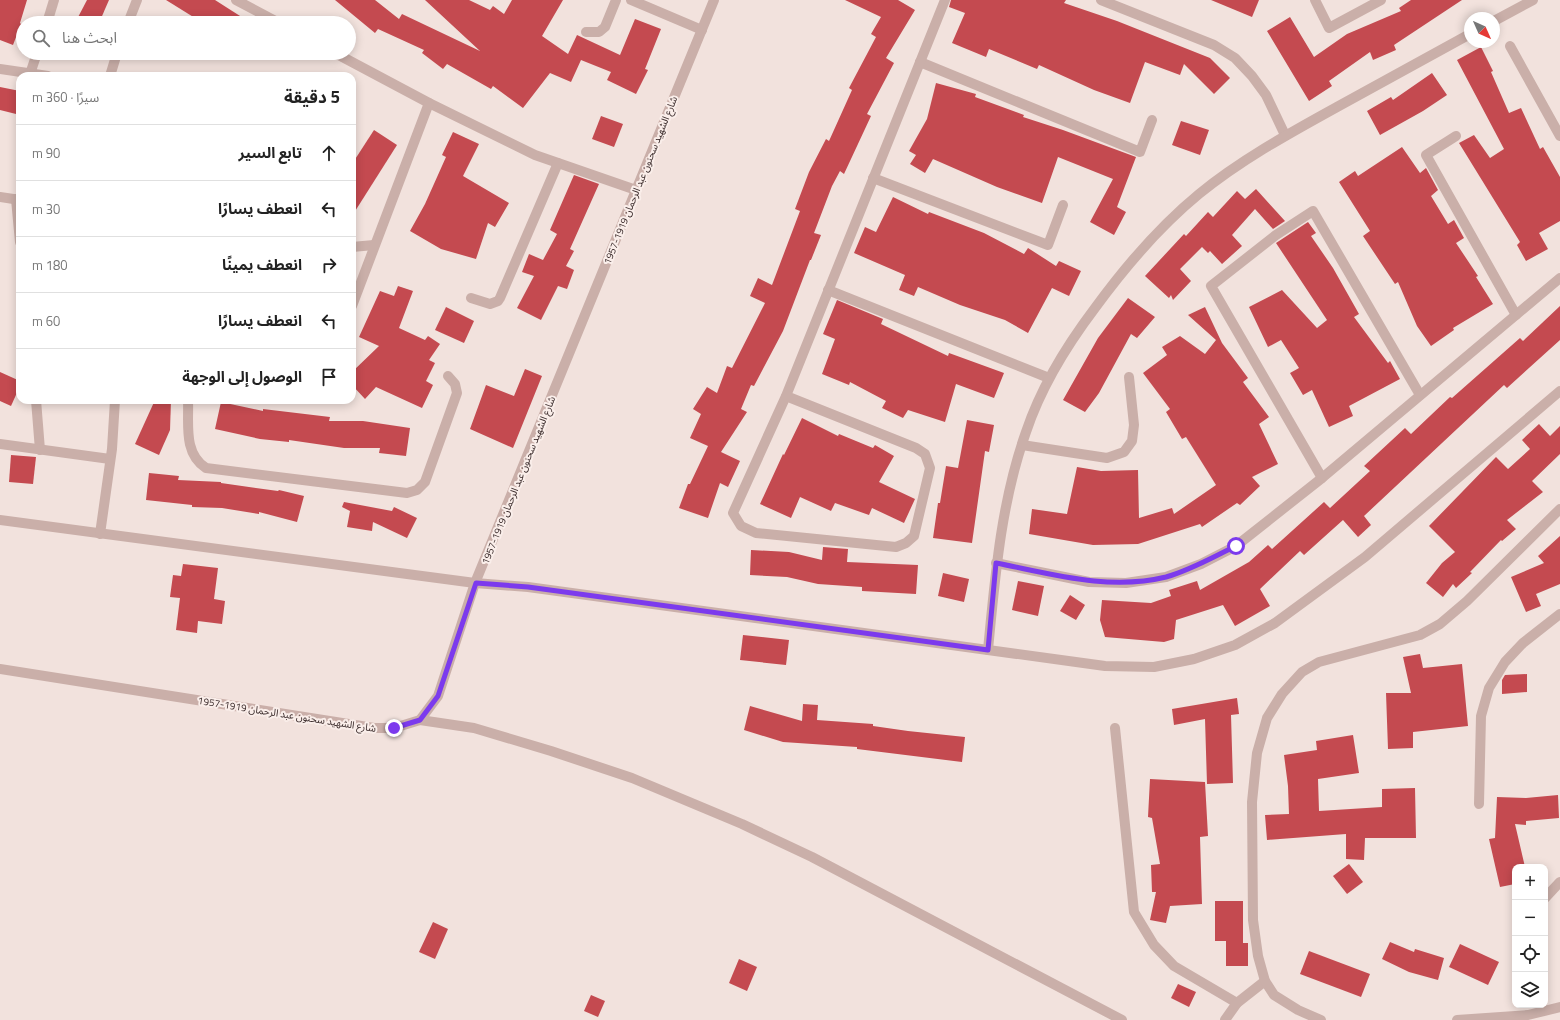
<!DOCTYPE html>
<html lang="ar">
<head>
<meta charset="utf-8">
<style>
	body { margin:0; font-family:"Titillium Web","Noto Sans Arabic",sans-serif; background:#f6f6f6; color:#222; direction:rtl }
	.controls { position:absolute; right:12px; bottom:12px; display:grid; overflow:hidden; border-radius:8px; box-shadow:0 2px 10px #0003 }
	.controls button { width:36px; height:36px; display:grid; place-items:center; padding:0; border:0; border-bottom:1px solid #e0e0e0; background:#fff; color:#222; font:20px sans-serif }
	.compass { position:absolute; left:1464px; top:12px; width:36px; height:36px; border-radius:50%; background:#fff; box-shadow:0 2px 10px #0003; rotate:135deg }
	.stop { position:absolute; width:12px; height:12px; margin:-9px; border:3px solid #7c3aed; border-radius:50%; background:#fff }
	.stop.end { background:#7c3aed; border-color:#fff; box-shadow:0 1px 4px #0008 }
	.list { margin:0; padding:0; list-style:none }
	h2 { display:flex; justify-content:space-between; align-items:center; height:52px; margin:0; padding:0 16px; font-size:17px }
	h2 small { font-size:13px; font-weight:400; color:#767676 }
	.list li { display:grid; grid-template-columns:26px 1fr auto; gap:12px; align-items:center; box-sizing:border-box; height:56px; padding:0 16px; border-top:1px solid #e0e0e0 }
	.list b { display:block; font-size:15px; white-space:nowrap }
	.list em { font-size:13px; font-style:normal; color:#767676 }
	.icon { flex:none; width:22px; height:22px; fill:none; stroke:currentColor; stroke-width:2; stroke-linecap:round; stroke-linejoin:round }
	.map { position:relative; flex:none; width:1560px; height:1020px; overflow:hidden; direction:ltr }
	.search { position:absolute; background:#fff; box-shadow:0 2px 10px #0003; left:16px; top:16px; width:340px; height:44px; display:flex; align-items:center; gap:10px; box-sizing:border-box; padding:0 14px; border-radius:22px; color:#767676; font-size:15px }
	.panel { position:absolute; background:#fff; box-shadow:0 2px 10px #0003; left:16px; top:72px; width:340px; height:332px; border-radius:12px; direction:rtl }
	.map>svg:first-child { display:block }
</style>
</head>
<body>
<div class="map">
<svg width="1560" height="1020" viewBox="0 0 1560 1020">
	<rect width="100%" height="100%" fill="#f2e2dd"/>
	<g fill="#c44a50">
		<polygon points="0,0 27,0 20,23 21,24 13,45 0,40"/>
		<polygon points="87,0 109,0 99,23 75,23"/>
		<polygon points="166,0 215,0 251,23 203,23"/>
		<polygon points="335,0 375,0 399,19 402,14 480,51 425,0 469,0 490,10 493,6 504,14 512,0 563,0 542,36 568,54 577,35 620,55 635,19 661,29 645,69 648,70 636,94 607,80 611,72 581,60 571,82 550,73 523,108 493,86 491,89 447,64 443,69 422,53 424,50 378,29 375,33"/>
		<polygon points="845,0 898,0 915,10 886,58 894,63 867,114 871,116 844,174 840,171 832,186 814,233 821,235 811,260 810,260 783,331 754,386 751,385 741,409 747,412 721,452 740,461 728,487 720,483 708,518 679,508 688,484 690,484 708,446 690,438 701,414 693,409 707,387 717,393 727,366 732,368 765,303 750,296 758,278 772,285 800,211 795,209 809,172 826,139 829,141 852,90 849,88 876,37 871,34 881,17"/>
		<polygon points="951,0 1066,0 1064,3 1117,21 1210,58 1230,78 1214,94 1184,64 1180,75 1145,62 1130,103 1094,90 1039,65 1037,69 989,49 986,57 952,43 965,13 949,7"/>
		<polygon points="1211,0 1259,0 1252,17"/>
		<polygon points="1411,0 1462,0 1394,45 1396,50 1373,60 1370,52 1329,81 1332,86 1309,101 1267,31 1290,17 1314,57 1347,34 1401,11 1399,8"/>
		<polygon points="1481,47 1493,71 1491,72 1509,113 1521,108 1540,149 1543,147 1560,177 1560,221 1539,233 1548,249 1526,261 1517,245 1520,242 1459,143 1474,135 1490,158 1504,149 1457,60"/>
		<polygon points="1432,73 1447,95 1423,111 1380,135 1367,111 1391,97 1393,100"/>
		<polygon points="936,83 976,94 975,97 1024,115 1023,117 1063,130 1136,157 1117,207 1126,212 1114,235 1090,222 1113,179 1058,157 1042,203 997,187 933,159 925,173 910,164 916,155 909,151 927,119"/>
		<polygon points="0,87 20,91 20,115 0,110"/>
		<polygon points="601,116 623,124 614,147 592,139"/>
		<polygon points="1181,121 1209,130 1200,155 1172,145"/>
		<polygon points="374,130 397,145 352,216 352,164"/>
		<polygon points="453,132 479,144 463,176 509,203 495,227 488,223 476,259 441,249 410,231 425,204 446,157 442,155"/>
		<polygon points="1402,147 1420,173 1426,168 1438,190 1431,196 1448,224 1454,220 1464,238 1456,243 1478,276 1476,277 1493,304 1453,328 1454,330 1431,346 1417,326 1398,282 1395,284 1363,236 1370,231 1339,182 1355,171 1358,176"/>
		<polygon points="574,175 599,184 570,249 574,251 566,266 574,270 567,289 558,286 541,320 517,308 534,276 522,272 529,254 543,260 557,234 550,230"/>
		<polygon points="1256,189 1285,221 1273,229 1255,209 1232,235 1242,246 1222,264 1210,251 1208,253 1202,247 1180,269 1191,281 1173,300 1171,295 1169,298 1145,276 1184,234 1186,236 1208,212 1213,217 1237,191 1245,199"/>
		<polygon points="893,197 928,214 929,212 984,233 1024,254 1028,248 1056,266 1059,261 1081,271 1069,296 1052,288 1028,333 1005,320 960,305 918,287 914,296 899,290 905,275 854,253 865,227 876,232"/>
		<polygon points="1308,222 1316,233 1311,236 1333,268 1359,314 1354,317 1388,363 1390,361 1400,379 1349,406 1353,416 1329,427 1312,390 1303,395 1290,373 1299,368 1281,340 1268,347 1249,307 1282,290 1317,328 1327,320 1276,243"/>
		<polygon points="398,286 413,291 399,328 425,340 428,336 440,344 429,360 435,363 426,381 433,385 422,408 376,387 365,399 352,385 352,372 379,346 359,337 380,291 394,296"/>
		<polygon points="1128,298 1155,317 1137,338 1131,334 1099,393 1085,412 1063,400 1098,338"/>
		<polygon points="837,300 883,319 881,324 948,356 949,353 1004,373 994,398 956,384 945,422 908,410 903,418 882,408 886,401 850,382 849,385 822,374 835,339 823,334"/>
		<polygon points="1560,306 1560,340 1507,388 1504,385 1364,516 1371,525 1358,537 1343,520 1304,555 1300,551 1260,589 1270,606 1235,626 1223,605 1176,620 1174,639 1164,642 1105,637 1100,620 1102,600 1151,603 1171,596 1169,590 1197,581 1200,590 1249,562 1268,545 1272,549 1324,502 1330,508 1370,471 1364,466 1405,428 1411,434 1450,397 1452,398 1520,338 1523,341"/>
		<polygon points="446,307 474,321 464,343 435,330"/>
		<polygon points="1205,307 1222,343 1248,378 1243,382 1269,417 1259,424 1278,464 1252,477 1260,486 1240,505 1237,503 1202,527 1200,524 1138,544 1093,545 1029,534 1032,509 1067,514 1077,467 1101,471 1138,470 1139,518 1172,508 1174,514 1216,485 1186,437 1182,439 1166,412 1170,409 1143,373 1167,355 1162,347 1180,336 1205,354 1216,340 1188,315"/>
		<polygon points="525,369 542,376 513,448 470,429 486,385 514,396"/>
		<polygon points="0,372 20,381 20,386 11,406 0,401"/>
		<polygon points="155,400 171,400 170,430 159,455 135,444"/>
		<polygon points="221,402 263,411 263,409 330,417 329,421 363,421 410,428 406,456 379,453 380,448 344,448 289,440 289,442 260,439 215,429"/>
		<polygon points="802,418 838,436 839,434 873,448 875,445 894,456 879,482 915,499 904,523 872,508 869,515 835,503 831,511 800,497 791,518 760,504 783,454 784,455"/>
		<polygon points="967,420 994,425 989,452 985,451 972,543 933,538 938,503 940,503 946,466 958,468"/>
		<polygon points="1539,424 1550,436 1560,426 1560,454 1532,481 1543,492 1507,520 1516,529 1502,541 1501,540 1470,572 1472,573 1456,588 1453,584 1443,597 1426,583 1442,563 1455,552 1429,526 1496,457 1508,469 1530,449 1522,440"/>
		<polygon points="11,455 36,457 33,484 9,482"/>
		<polygon points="149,473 179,476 178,480 221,482 221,483 278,491 279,490 304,496 297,522 259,512 259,514 222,508 192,507 192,505 146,500"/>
		<polygon points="344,502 392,511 394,507 417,518 407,538 373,522 372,531 347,527 350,511 342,507"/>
		<polygon points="1560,536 1560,584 1536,594 1541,606 1526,612 1511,577 1544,563 1538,556"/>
		<polygon points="823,547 848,549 847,562 918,565 916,594 862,591 862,587 818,584 787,577 750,575 751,550 789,552 822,560"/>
		<polygon points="183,564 218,568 214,599 225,601 222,624 198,621 197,633 176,630 180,598 170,597 173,575 181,576"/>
		<polygon points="943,573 969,579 964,602 938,596"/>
		<polygon points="1018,581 1044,586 1038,616 1012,610"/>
		<polygon points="1070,595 1085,605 1076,620 1060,611"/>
		<polygon points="743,635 789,640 786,665 740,660"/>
		<polygon points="1420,654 1423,668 1462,664 1468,726 1413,732 1413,748 1388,749 1386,693 1411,693 1403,657"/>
		<polygon points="1527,674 1527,692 1502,694 1502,680 1505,675"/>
		<polygon points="1237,698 1239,714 1231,715 1233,783 1207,784 1205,719 1174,725 1172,709"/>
		<polygon points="803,704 818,705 817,720 873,724 873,726 908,731 965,737 962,762 857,749 857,747 783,742 744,730 750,706 802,721"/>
		<polygon points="1353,735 1359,773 1318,779 1319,811 1382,807 1382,789 1415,788 1416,838 1365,838 1364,860 1346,859 1346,834 1267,840 1265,815 1289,814 1288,786 1284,755 1317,750 1316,741"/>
		<polygon points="1150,779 1205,782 1208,836 1200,837 1202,904 1170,906 1166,923 1150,920 1156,892 1152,892 1151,865 1160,864 1152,818 1148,817"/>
		<polygon points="1558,795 1559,818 1526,821 1526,825 1515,824 1525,867 1515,867 1515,884 1500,887 1489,839 1495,838 1497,797 1526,798"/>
		<polygon points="1349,864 1363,882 1347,894 1333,876"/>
		<polygon points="1215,901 1243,901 1243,943 1248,943 1248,966 1226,966 1226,941 1215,941"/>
		<polygon points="433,922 448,929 435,959 419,952"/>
		<polygon points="1390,942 1414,952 1415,949 1444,958 1438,980 1409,972 1382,959"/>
		<polygon points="1460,944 1499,962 1488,985 1449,967"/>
		<polygon points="1309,951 1370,974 1361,997 1300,974"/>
		<polygon points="739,959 757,967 747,991 729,983"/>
		<polygon points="1178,984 1196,992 1189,1007 1171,998"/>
		<polygon points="591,995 605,1001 598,1017 584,1011"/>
	</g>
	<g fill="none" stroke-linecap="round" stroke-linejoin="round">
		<g stroke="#caafa9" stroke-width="10">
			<polyline points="236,0 279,23"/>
			<polyline points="631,0 702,30"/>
			<polyline points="1101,0 1214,45 1235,58 1252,76 1266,95 1285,135"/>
			<polyline points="1315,0 1329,28 1381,0"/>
			<polyline points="1494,21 1533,0"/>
			<polyline points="47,23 54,0"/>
			<polyline points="128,23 137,0"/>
			<polyline points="586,32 599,32 605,27 616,0"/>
			<polyline points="1510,46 1560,136"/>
			<polyline points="335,53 429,103 535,155 636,190"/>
			<polyline points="920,62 1140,152 1152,120"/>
			<polyline points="0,69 48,76"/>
			<polyline points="30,74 37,53"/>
			<polyline points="110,76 117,53"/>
			<polyline points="1456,136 1426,155 1516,315"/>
			<polyline points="873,178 1048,245 1063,205"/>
			<polyline points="0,197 20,200"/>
			<polyline points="16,199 20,242"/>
			<polyline points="352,247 374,245"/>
			<polyline points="828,290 1049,378"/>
			<polyline points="471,298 490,304 498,301 500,298 558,163"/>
			<polyline points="352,306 429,103"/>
			<polyline points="786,396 916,448 925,454 930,468 914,536 906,543 896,547 756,533 741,526 733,513 786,396 945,0"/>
			<polyline points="36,400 40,450"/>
			<path d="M188,400C189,424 183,453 206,468L407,493L417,490L425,482L457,393L455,384L448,376"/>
			<polyline points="0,444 110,459"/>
			<polyline points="1022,445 1107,458 1124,452 1132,441 1134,425 1129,377"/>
			<polyline points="1322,478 1211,286 1276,235 1313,211 1420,395"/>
			<polyline points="0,520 475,583 528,587 1105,666 1154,667 1194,659 1235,645 1275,623 1365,557 1560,391"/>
			<polyline points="100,534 112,449 115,400"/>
			<polyline points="996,563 1089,582 1126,583 1166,577 1201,564 1236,546 1322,478 1560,278"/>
			<path d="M988,650C995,577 1001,502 1026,432C1041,387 1067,345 1095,308C1125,267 1160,226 1199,194C1242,159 1290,133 1337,107C1382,82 1426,58 1470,34"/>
			<polyline points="0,669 374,728 394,728 420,720 438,696 475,583 714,0"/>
			<polyline points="420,720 474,728 551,751 632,778 742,824 812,857 1122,1020"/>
			<polyline points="1115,728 1134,912 1154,945 1174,966 1237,1003"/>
			<polyline points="1479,804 1481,716 1489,688 1505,662 1523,643 1560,614"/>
			<polyline points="1545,898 1560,882"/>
			<polyline points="1225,1020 1237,1003 1265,981"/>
			<polyline points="1321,1020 1298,1010 1274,995 1265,981 1258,956 1253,920 1252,802 1257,753 1267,718 1282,694 1302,672 1319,662 1420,635 1440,624 1467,601 1560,509"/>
			<polyline points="1457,1020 1528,1015 1560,1007"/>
		</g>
	</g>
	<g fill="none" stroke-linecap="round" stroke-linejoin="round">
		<path stroke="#7c3aed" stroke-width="5" d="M394,728L420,720L438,696L476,583L528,587L988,650L996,563C1052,574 1109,591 1166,577C1191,570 1213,557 1236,546"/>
	</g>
	<g text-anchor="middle" stroke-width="4" stroke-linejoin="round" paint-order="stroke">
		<g font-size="10" fill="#382929" stroke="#faeeea">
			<text transform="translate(640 180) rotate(-68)" y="4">شارع الشهيد سحنون عبد الرحمان 1919-1957</text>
			<text transform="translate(518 480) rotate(-68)" y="4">شارع الشهيد سحنون عبد الرحمان 1919-1957</text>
			<text transform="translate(287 714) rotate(9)" y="4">شارع الشهيد سحنون عبد الرحمان 1919-1957</text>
		</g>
	</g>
</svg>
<div class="controls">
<button>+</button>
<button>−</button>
<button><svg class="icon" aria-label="locate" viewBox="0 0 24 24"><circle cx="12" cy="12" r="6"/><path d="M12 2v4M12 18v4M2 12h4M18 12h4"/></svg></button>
<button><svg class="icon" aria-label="layers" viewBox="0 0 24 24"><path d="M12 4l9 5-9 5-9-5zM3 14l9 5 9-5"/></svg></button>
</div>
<svg class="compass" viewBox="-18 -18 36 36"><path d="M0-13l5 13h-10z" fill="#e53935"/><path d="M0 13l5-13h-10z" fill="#767676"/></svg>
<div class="stop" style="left:1236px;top:546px"></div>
<div class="stop end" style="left:394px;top:728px"></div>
<div class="search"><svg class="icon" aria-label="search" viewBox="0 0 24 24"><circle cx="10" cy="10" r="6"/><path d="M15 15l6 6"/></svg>ابحث هنا</div>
<section class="panel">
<h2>5 دقيقة<small>سيرًا · 360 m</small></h2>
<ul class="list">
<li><svg class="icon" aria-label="ahead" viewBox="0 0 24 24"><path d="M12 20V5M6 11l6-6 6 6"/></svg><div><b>تابع السير</b></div><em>90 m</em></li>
<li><svg class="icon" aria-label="left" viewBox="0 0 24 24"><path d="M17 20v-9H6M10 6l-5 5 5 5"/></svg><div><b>انعطف يسارًا</b></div><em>30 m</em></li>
<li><svg class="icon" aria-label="right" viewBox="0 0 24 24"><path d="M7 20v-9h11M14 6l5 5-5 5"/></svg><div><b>انعطف يمينًا</b></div><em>180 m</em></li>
<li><svg class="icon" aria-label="left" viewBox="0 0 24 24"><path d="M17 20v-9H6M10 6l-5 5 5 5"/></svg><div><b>انعطف يسارًا</b></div><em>60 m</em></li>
<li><svg class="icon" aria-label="arrive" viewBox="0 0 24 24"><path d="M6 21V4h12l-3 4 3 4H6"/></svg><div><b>الوصول إلى الوجهة</b></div></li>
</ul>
</section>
</div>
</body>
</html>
